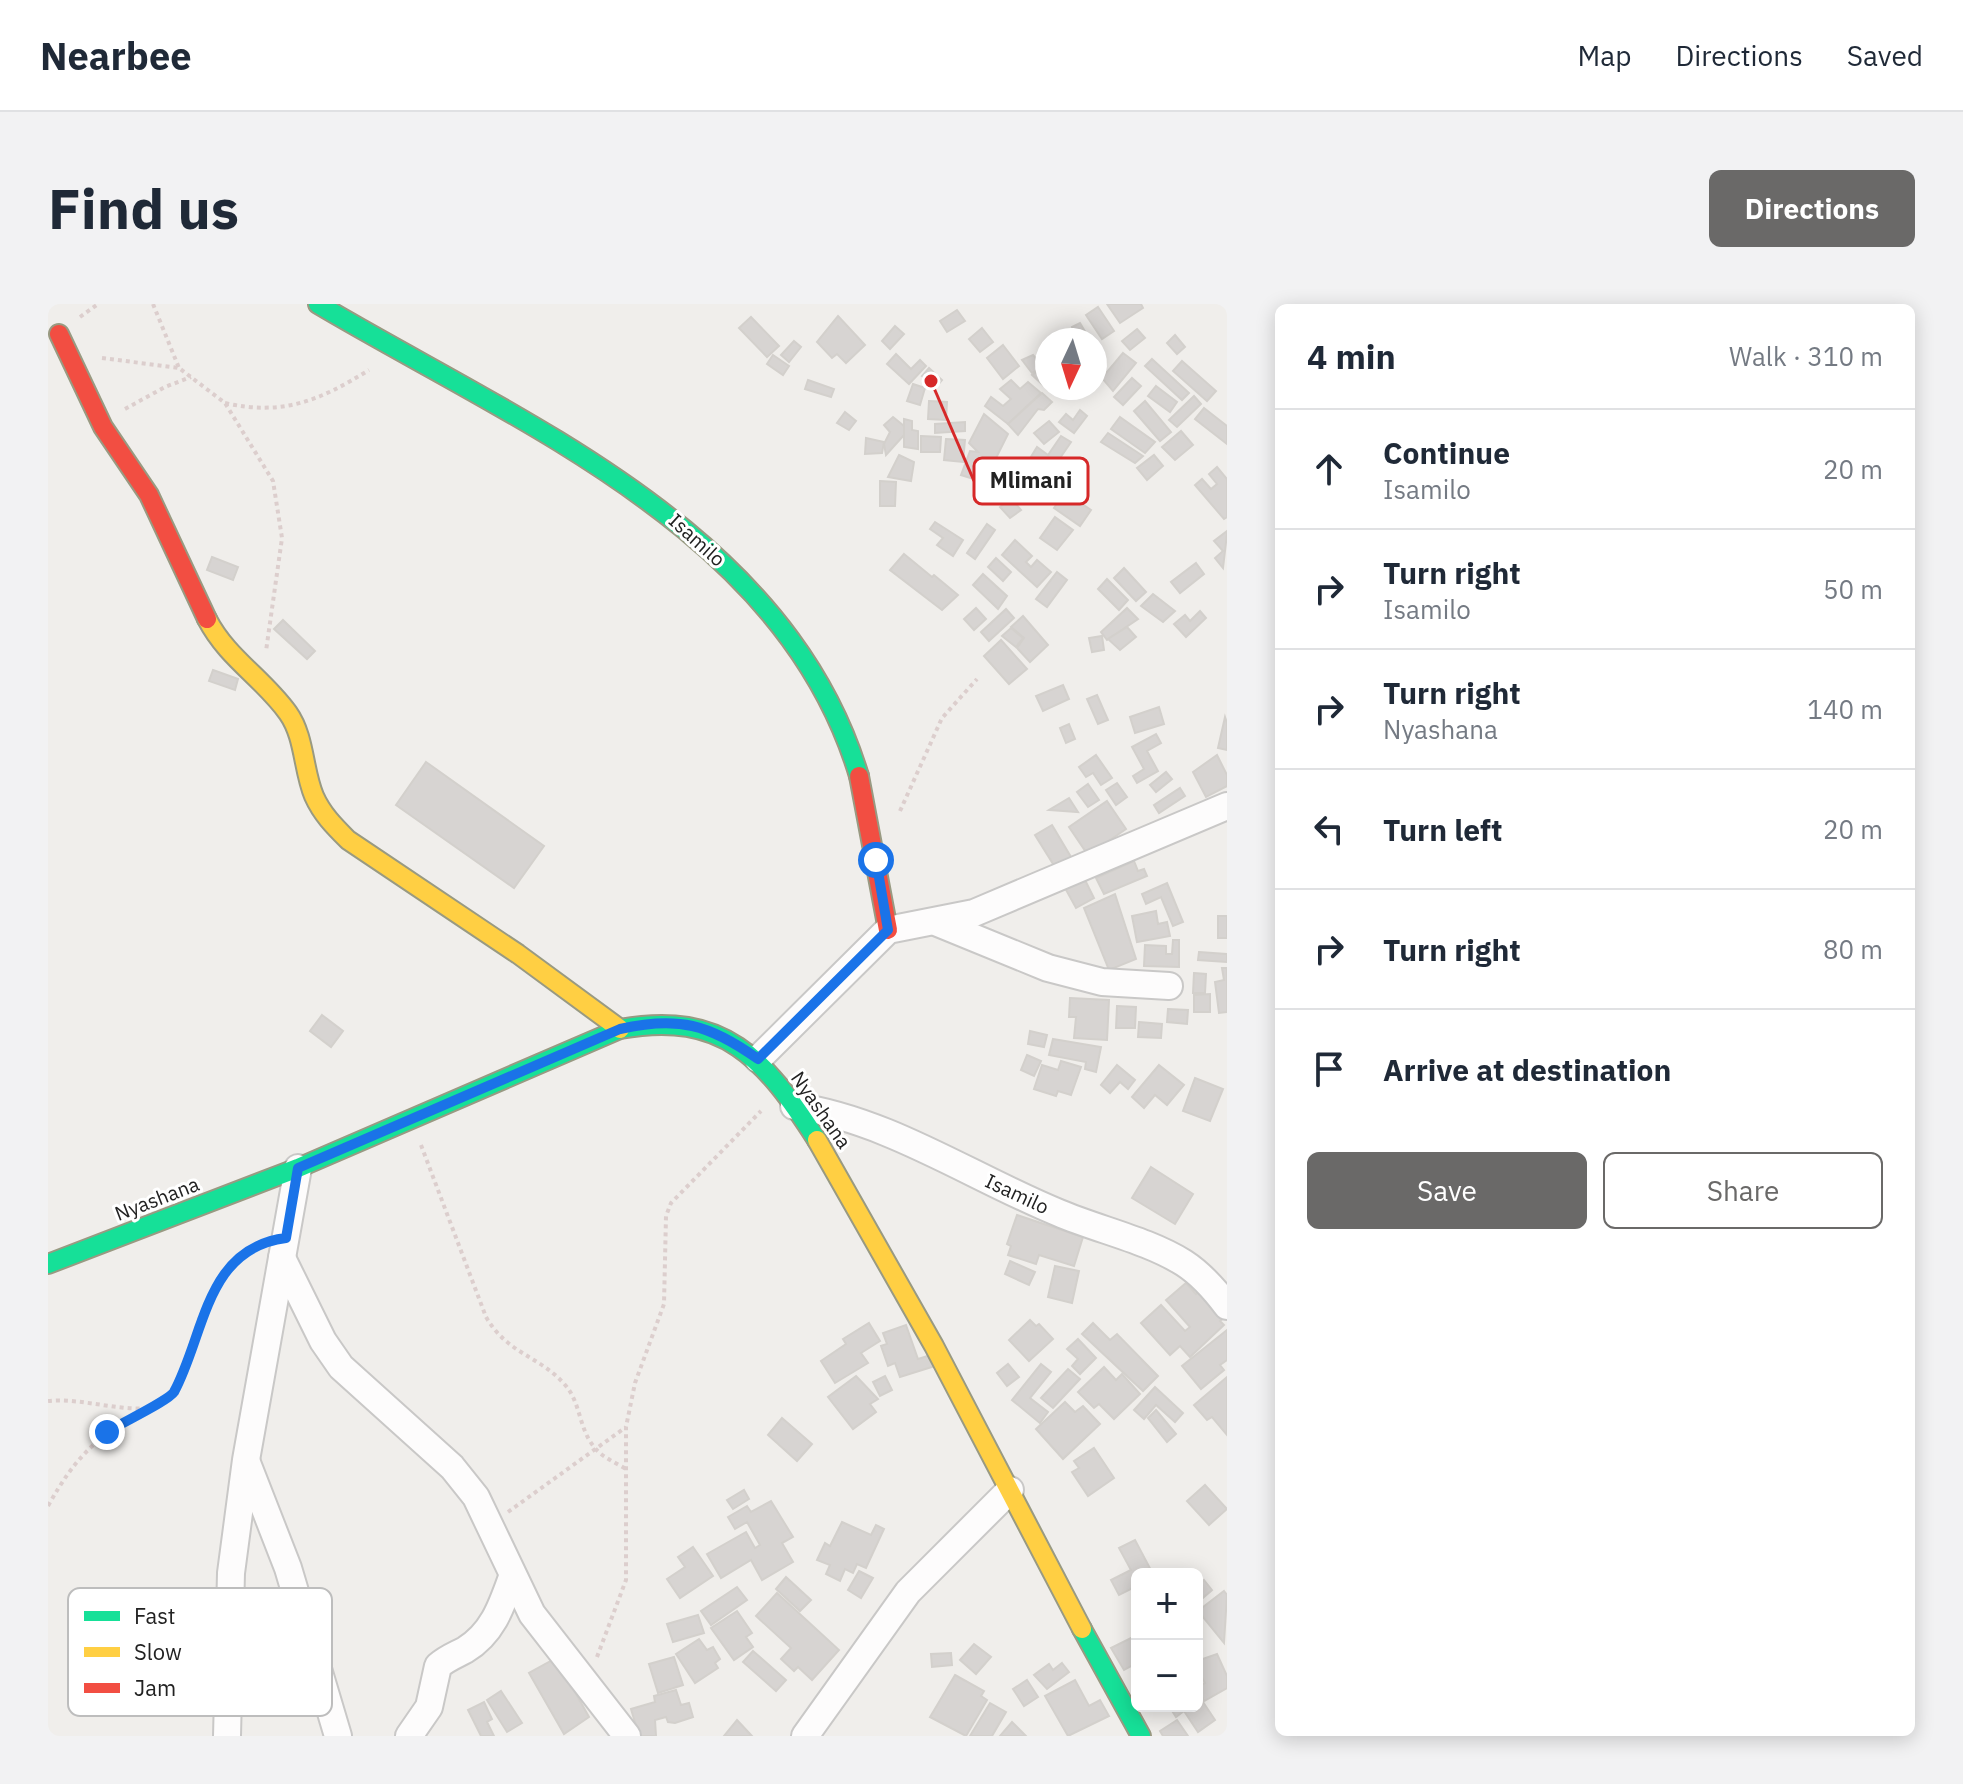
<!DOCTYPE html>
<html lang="en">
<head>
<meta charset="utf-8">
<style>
	body { margin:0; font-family:"IBM Plex Sans",sans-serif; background:#f2f2f3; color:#1f2937 }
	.controls { position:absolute; right:24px; bottom:24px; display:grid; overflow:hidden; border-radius:12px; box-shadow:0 4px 20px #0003 }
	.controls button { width:72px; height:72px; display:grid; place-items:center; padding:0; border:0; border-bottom:2px solid #e0e1e3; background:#fff; color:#1f2937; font:40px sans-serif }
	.compass { position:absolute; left:987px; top:24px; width:72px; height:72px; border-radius:50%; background:#fff; box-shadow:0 4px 20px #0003; rotate:184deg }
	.stop { position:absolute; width:24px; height:24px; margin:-18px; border:6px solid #1a73e8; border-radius:50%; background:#fff }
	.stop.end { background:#1a73e8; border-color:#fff; box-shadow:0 2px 8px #0008 }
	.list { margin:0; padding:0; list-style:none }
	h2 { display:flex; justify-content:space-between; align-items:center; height:104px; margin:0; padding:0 32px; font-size:34px }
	h2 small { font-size:26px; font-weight:400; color:#747a83 }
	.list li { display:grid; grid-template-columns:52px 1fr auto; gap:24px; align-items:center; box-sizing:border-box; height:120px; padding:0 32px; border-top:2px solid #e0e1e3 }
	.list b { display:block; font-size:30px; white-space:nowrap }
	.list p { margin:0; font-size:26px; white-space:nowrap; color:#747a83 }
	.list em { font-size:26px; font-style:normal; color:#747a83 }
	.actions { display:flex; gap:16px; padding:24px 32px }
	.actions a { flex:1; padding:18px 0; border:2px solid #6a6968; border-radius:12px; text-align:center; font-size:28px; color:#6a6968 }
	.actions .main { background:#6a6968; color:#fff }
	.icon { flex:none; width:44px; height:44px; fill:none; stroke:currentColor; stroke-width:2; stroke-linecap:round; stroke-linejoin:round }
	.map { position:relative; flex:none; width:1179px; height:1432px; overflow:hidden; border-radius:12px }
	header { display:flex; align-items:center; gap:48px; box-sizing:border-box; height:112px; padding:0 40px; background:#fff; border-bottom:2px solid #e0e1e3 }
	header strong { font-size:38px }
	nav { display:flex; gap:44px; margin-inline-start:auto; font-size:28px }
	.intro { display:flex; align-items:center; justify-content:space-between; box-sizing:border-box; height:192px; padding:0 48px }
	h1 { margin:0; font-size:56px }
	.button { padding:20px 36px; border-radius:12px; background:#6a6968; color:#fff; font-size:28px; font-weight:700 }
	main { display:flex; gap:48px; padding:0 48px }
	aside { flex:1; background:#fff; border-radius:12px; box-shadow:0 4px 20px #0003 }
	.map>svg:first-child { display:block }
</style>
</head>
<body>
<header>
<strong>Nearbee</strong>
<nav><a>Map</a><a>Directions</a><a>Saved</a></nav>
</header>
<div class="intro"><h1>Find us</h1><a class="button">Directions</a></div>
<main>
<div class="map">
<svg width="1179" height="1432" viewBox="0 0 1179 1432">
	<rect width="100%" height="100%" fill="#f0eeeb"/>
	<g fill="#d7d4d2" stroke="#d3d0cc" stroke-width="2">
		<polygon points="1059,0 1093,0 1095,4 1072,19"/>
		<polygon points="1050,3 1066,27 1054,35 1038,11"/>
		<polygon points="909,6 917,17 899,28 892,17"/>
		<polygon points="790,12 817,41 798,59 789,50 784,54 769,38"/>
		<polygon points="703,13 731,42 719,53 691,24"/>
		<polygon points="1032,19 1042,36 1031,36 1024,23"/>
		<polygon points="847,22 856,30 842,45 834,37"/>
		<polygon points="934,24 945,38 932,48 921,35"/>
		<polygon points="1089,25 1097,34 1082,46 1074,37"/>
		<polygon points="1127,31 1137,43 1129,50 1119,39"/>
		<polygon points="746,37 753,43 741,58 733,51"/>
		<polygon points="955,41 971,62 955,75 939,54"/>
		<polygon points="1075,49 1088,59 1065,87 1054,74"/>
		<polygon points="848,50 863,65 872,56 878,62 861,80 839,60"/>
		<polygon points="725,51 741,62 735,71 719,60"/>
		<polygon points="985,51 995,63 984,69 974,56"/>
		<polygon points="1104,55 1141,89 1134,96 1097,62"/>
		<polygon points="1134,57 1168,87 1159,97 1125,67"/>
		<polygon points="881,64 894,76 888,83 874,72"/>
		<polygon points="995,64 999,68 999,85 984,71"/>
		<polygon points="1084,74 1093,82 1075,101 1066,93"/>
		<polygon points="760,76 786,85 783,93 757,85"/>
		<polygon points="963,76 972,85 980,78 993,89 960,120 937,102 943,93 955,102 963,95 952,85"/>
		<polygon points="865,80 877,84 872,101 859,97"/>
		<polygon points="1108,82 1129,98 1122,108 1100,92"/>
		<polygon points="994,89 1004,98 996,106 990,105 970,131 960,120"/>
		<polygon points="1146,92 1153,100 1129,123 1121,116"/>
		<polygon points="881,97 899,98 898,116 880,115"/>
		<polygon points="1097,97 1123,128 1112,137 1086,107"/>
		<polygon points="1156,104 1179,122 1179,140 1147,115"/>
		<polygon points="1032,106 1039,112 1026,129 1011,118 1018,110 1025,116"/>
		<polygon points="797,108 808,117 801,126 789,119"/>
		<polygon points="936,110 960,130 946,158 956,163 939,179 913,171 922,147 930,148 921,139"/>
		<polygon points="845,113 856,122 856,131 838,151 836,140 842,128 836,121"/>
		<polygon points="1072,113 1107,138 1097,149 1063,125"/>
		<polygon points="856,115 864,117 864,126 870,127 870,145 856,143"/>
		<polygon points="1001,117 1011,128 996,140 986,129"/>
		<polygon points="917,118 917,127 887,129 887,120"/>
		<polygon points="1133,127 1145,141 1127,156 1114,143"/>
		<polygon points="1060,129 1095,152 1087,159 1053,138"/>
		<polygon points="873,132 893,133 892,148 873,148"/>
		<polygon points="1013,132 1023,138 1001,170 981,156 989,143 1000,151"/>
		<polygon points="818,134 836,138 834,149 817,150"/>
		<polygon points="898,135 917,136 915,158 896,156"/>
		<polygon points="851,151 866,158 863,177 840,173"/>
		<polygon points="1106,151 1115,162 1099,176 1089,164"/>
		<polygon points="1169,163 1179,175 1179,213 1176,215 1147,181 1154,175 1163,185 1169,180 1161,170"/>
		<polygon points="832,177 848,178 847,202 832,202"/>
		<polygon points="1017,188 1043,206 1032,222 1006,204"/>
		<polygon points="963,194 973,206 962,214 952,203"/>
		<polygon points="1007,213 1025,226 1009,246 992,234"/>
		<polygon points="887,218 915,236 905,252 889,241 895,234 882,225"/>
		<polygon points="939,220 947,226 927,255 919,249"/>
		<polygon points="1179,227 1179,230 1175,264 1167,254 1175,247 1166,237"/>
		<polygon points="967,236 984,252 978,258 983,263 989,256 1003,268 989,283 954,251"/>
		<polygon points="856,250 884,273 886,271 910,291 894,306 842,266"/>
		<polygon points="164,253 190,263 185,276 159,266"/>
		<polygon points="948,254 963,268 955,277 940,263"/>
		<polygon points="1148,259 1156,270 1132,289 1123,278"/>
		<polygon points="1076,264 1098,288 1088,297 1066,274"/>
		<polygon points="1009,268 1019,276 999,303 988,295"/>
		<polygon points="935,270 959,292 950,305 925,281"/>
		<polygon points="1059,275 1080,296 1071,306 1050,285"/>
		<polygon points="1105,290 1127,307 1115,318 1093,302"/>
		<polygon points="928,304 938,315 926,326 916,315"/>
		<polygon points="1079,304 1090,315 1059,336 1053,328"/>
		<polygon points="958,305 966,314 941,337 933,328"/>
		<polygon points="1152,307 1158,314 1138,333 1126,320 1137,311 1142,317"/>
		<polygon points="975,312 1000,341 982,358 969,344 976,334 963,323"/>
		<polygon points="235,316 267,347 259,355 226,325"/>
		<polygon points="1079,323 1088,333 1072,346 1060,335"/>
		<polygon points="963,324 975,334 968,343 954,332"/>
		<polygon points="1054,332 1056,346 1044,348 1041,334"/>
		<polygon points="953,336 979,365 961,380 936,352"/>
		<polygon points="165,366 190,375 187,386 161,377"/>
		<polygon points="1015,381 1021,395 995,407 988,392"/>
		<polygon points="1049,391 1060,416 1050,420 1039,395"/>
		<polygon points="1111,403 1116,420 1087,429 1082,413"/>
		<polygon points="1177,413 1179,419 1179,446 1170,444"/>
		<polygon points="1021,420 1027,435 1018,439 1012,424"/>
		<polygon points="1108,430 1113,439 1099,447 1110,467 1089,479 1085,472 1096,465 1084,443"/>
		<polygon points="1048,451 1064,474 1053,481 1045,469 1038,473 1031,463"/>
		<polygon points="1169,451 1179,471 1179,482 1158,493 1145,468"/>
		<polygon points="378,458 496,542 466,584 348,501"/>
		<polygon points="1118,468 1124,475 1108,488 1102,481"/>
		<polygon points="1069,479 1079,493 1068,501 1058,486"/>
		<polygon points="1040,480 1051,496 1040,503 1029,488"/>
		<polygon points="1132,484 1137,492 1111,509 1106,501"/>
		<polygon points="1021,494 1030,508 1001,506"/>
		<polygon points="1059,497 1078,525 1040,551 1021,523"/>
		<polygon points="1004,521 1023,553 1007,563 987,531"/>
		<polygon points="1086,557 1090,567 1096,565 1099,572 1056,590 1048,574"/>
		<polygon points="1036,574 1046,594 1028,604 1017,584"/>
		<polygon points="1119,579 1135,618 1125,622 1113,593 1098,600 1094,590"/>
		<polygon points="1067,590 1088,655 1061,666 1036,604"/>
		<polygon points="1108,607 1110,620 1119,618 1122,632 1089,638 1084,612"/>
		<rect x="1170" y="612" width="9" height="22"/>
		<polygon points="1125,636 1131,636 1131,663 1096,662 1097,641 1118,642 1118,650 1124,650"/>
		<polygon points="1151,648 1179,650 1179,658 1150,656"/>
		<polygon points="1174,664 1179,664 1179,708 1171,709 1167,678 1176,676"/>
		<polygon points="1146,669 1158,670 1157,689 1145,689"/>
		<polygon points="1162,690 1162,708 1146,708 1146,691"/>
		<polygon points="1022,694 1061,696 1059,736 1026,734 1028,713 1021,713"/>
		<polygon points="1069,702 1088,703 1087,724 1068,724"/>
		<polygon points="1120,705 1140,706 1139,720 1119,718"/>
		<polygon points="274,711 295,727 283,743 262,727"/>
		<polygon points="1091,718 1114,720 1113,734 1090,733"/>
		<polygon points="982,727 999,731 996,743 980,740"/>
		<polygon points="1005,735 1053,743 1048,768 1037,765 1038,758 1001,751"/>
		<polygon points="979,751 993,757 986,772 973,766"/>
		<polygon points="1013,757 1033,763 1023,791 1010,787 1008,792 986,785 994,761 1010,766"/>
		<polygon points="1069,761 1087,776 1080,785 1072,778 1062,789 1053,781"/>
		<polygon points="1111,761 1136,781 1119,801 1107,791 1096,804 1084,793"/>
		<polygon points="1147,774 1175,785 1162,817 1135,807"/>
		<polygon points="1103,863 1145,890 1127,920 1084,894"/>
		<polygon points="969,911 1035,933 1026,962 991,951 988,960 960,951 963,942 959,940"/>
		<polygon points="962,957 987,968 981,981 957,970"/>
		<polygon points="1007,962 1031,967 1024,999 1000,993"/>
		<polygon points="1138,979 1148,990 1157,982 1179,1011 1172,1017 1176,1021 1142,1053 1132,1042 1122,1051 1093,1019 1113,1001 1137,1027 1142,1023 1118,996"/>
		<polygon points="982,1016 988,1022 991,1020 1005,1035 981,1057 961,1036"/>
		<polygon points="821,1019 832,1037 813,1049 820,1059 787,1079 773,1057 798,1040 795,1035"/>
		<polygon points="1045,1019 1062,1036 1069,1030 1110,1072 1095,1087 1034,1030"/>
		<polygon points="858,1021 870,1055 886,1050 890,1061 852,1073 847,1059 840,1062 833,1042 839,1040 835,1029"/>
		<polygon points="1179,1026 1179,1056 1172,1061 1176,1066 1153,1085 1134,1062"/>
		<polygon points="1030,1035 1048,1054 1032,1070 1024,1062 1030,1055 1019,1045"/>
		<polygon points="960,1060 971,1073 959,1082 949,1069"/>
		<polygon points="993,1060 1003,1068 982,1094 1000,1108 992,1119 964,1096"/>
		<polygon points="1056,1063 1068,1076 1074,1070 1092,1090 1066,1115 1051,1100 1046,1104 1030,1088"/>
		<polygon points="1020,1065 1032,1075 1005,1104 993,1094"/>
		<polygon points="808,1072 830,1095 822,1100 828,1108 805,1125 780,1093"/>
		<polygon points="837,1072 844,1086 832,1092 825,1078"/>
		<polygon points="1179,1073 1179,1131 1164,1113 1159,1116 1146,1101"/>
		<polygon points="1107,1083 1135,1109 1127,1118 1108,1101 1096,1115 1086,1106"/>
		<polygon points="1017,1098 1027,1108 1035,1102 1052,1120 1015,1155 988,1125"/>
		<polygon points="1108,1106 1128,1130 1119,1138 1100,1114"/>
		<polygon points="734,1114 764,1140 749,1157 720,1131"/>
		<polygon points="1046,1144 1066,1174 1040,1192 1024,1168 1031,1164 1026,1157"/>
		<polygon points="1157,1181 1179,1205 1161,1221 1139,1197"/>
		<polygon points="696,1186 701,1195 685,1205 679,1196"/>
		<polygon points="723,1197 745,1233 734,1239 745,1258 714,1276 703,1256 673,1274 659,1250 698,1228 707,1244 712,1241 699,1218 687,1225 680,1213 699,1202 703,1208"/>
		<polygon points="794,1218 823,1231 828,1221 836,1225 818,1264 809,1260 805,1269 797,1265 792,1277 778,1270 782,1261 769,1256 777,1239 782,1242"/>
		<polygon points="1087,1236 1105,1270 1089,1270 1089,1282 1071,1291 1063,1276 1083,1266 1071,1244"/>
		<polygon points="645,1243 665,1272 632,1294 619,1275 637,1263 630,1253"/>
		<polygon points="811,1267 825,1274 813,1294 800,1286"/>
		<polygon points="738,1273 763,1296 752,1307 728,1285"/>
		<polygon points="1156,1276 1164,1286 1149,1299 1149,1282"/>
		<polygon points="689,1283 699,1296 663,1321 653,1307"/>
		<polygon points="1176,1287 1179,1291 1176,1339 1150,1307"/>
		<polygon points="729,1289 791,1346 764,1376 750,1363 746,1367 733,1355 743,1344 708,1312"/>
		<polygon points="689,1307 704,1329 698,1333 705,1343 686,1356 663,1324"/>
		<polygon points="650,1311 656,1329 625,1338 619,1320"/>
		<polygon points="1083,1334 1085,1337 1089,1334 1089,1359 1076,1366 1063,1344"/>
		<polygon points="651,1335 659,1346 665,1343 672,1355 667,1359 670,1364 647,1379 628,1350"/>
		<polygon points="926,1340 943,1353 928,1370 912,1356"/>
		<polygon points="705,1347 738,1376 728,1387 695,1358"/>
		<polygon points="903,1349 904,1361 884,1363 883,1350"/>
		<polygon points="1169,1350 1179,1372 1179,1384 1156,1397 1149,1383 1157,1379 1152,1370 1149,1371 1149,1357"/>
		<polygon points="626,1353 635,1381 610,1389 601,1360"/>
		<polygon points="508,1354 541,1413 516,1430 481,1369"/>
		<polygon points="1014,1359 1021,1368 999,1385 986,1371 1001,1360 1005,1366"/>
		<polygon points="907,1371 936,1387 933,1392 939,1396 918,1432 882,1413"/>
		<polygon points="979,1376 990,1393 976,1402 965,1385"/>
		<polygon points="1027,1376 1041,1402 1052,1396 1061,1412 1020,1432 997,1392"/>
		<polygon points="628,1386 633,1401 641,1399 645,1413 627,1419 620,1418 618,1413 607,1416 608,1432 591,1432 583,1405 607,1398 606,1392"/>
		<polygon points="453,1387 474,1419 459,1428 439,1396"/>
		<polygon points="1151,1392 1167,1416 1150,1428 1136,1407 1128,1413 1121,1402 1149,1402"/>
		<polygon points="436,1398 444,1415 439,1418 446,1432 433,1432 420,1406"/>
		<polygon points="942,1399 958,1408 944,1432 922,1432"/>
		<polygon points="689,1416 704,1432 676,1432"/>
		<polygon points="1129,1416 1140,1432 1115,1432 1112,1427"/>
		<polygon points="964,1418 978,1432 952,1432"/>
	</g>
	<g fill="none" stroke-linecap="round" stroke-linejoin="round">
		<defs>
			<g id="street">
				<polyline points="890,619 1000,664 1054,678 1121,682"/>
				<polyline points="710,755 840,626 926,609 1179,502"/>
				<path d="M746,802C841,816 923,873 1011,909C1051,926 1099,936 1136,959C1153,970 1167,986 1179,1002"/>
				<polyline points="234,954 275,1037 293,1063 404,1163 428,1193 484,1310 579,1432"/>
				<polyline points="199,1159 240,1264 290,1432"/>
				<polyline points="179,1432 183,1269 198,1156 250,864"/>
				<path d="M361,1432L381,1403L390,1362C399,1354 408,1351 417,1346C445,1329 454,1301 464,1273"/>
				<polyline points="757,1432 860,1288 962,1186"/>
			</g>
			<g id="fast">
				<path d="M270,0C472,120 737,226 811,472"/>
				<path d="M0,960L250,864L572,725C676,706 717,755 769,836"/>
				<polyline points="1034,1325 1093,1432"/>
			</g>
			<g id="slow">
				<path d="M159,315C179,354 215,374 240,409C257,433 255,466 266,492C274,510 286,522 300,536L470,650L572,725"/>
				<polyline points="769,836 886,1042 1034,1325"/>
			</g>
			<g id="jam">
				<polyline points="11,30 55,123 101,191 159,315"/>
				<polyline points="811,472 840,626"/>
			</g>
		</defs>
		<use href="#street" stroke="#c9c8c7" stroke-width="30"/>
		<use href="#fast" stroke="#999a82" stroke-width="22"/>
		<use href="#slow" stroke="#999a82" stroke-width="22"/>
		<use href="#jam" stroke="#999a82" stroke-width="22"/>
		<g stroke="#dccecd" stroke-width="4" stroke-dasharray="4 4" stroke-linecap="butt">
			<polyline points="105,0 131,64"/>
			<polyline points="32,13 50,0"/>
			<polyline points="54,54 131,64 177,99 225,177 234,234 218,347"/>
			<path d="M177,99C235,112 271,97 321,66"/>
			<polyline points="77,105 117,83 143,73"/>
			<polyline points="852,507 894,414 929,375"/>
			<path d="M373,841L438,1013C460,1051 493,1052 518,1082C533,1100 531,1126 547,1144C554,1153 568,1159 578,1165"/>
			<path d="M0,1097C34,1093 81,1111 111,1102C134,1094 143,1030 154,1009C168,983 186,951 212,938"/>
			<path d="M0,1202C28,1152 47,1135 95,1106"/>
			<polyline points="460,1208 578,1123"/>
			<polyline points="549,1353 578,1276 578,1123 587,1079 616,1000 618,912 623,899 713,807"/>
		</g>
		<use href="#street" stroke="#fdfcfc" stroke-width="26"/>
		<use href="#fast" stroke="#16e098" stroke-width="18"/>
		<use href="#slow" stroke="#ffcf43" stroke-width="18"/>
		<use href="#jam" stroke="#f24e42" stroke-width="18"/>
	</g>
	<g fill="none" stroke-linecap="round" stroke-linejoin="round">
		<path stroke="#1a73e8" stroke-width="10" d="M59,1128C73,1119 120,1097 126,1088C157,1031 157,944 238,934L250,864L572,725C630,712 661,720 710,755L840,626L828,556"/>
	</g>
	<g text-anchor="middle" stroke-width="6" stroke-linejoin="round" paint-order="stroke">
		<g font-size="20" fill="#222" stroke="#fff">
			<text transform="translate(649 236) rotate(42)" y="7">Isamilo</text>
			<text transform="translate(773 806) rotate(55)" y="7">Nyashana</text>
			<text transform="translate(969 890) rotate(25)" y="7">Isamilo</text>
			<text transform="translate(109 895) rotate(-21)" y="7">Nyashana</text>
		</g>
	</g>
	<rect x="20" y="1284" width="264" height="128" rx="12" fill="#fff" stroke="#bdbdbd" stroke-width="2"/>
	<rect x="36" y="1307" width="36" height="10" fill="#16e098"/>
	<rect x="36" y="1343" width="36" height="10" fill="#ffcf43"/>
	<rect x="36" y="1379" width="36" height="10" fill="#f24e42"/>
	<g font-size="22" fill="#222">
		<text x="86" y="1320">Fast</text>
		<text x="86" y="1356">Slow</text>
		<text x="86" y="1392">Jam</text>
	</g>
	<path fill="none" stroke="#d62828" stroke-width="3" d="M883 77L926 177"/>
	<circle fill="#d62828" stroke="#fff" stroke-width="3" cx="883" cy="77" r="8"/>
	<rect fill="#fff" stroke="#d62828" stroke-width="3" x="926" y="154" width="114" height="46" rx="8"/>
	<g font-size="22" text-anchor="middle" font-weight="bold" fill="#222">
		<text x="983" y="184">Mlimani</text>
	</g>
</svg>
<div class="controls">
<button>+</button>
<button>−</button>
</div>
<svg class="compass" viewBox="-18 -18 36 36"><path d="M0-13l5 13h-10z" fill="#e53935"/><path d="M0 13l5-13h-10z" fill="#747a83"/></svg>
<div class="stop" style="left:828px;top:556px"></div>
<div class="stop end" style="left:59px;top:1128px"></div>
</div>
<aside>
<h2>4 min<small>Walk · 310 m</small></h2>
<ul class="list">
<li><svg class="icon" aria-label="ahead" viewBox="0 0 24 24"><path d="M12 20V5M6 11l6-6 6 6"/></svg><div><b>Continue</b><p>Isamilo</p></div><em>20 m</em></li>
<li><svg class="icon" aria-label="right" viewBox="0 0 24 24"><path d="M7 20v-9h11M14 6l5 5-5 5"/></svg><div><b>Turn right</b><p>Isamilo</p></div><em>50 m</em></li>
<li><svg class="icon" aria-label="right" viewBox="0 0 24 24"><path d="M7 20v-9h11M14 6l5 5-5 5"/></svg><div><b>Turn right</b><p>Nyashana</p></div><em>140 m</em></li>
<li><svg class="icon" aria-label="left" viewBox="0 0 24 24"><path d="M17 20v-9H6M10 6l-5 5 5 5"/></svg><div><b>Turn left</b></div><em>20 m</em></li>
<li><svg class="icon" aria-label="right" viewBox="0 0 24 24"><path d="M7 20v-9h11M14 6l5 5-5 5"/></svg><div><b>Turn right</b></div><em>80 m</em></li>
<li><svg class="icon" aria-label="arrive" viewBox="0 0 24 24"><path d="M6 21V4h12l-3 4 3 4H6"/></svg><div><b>Arrive at destination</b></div></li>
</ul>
<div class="actions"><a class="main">Save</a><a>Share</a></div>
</aside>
</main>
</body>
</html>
